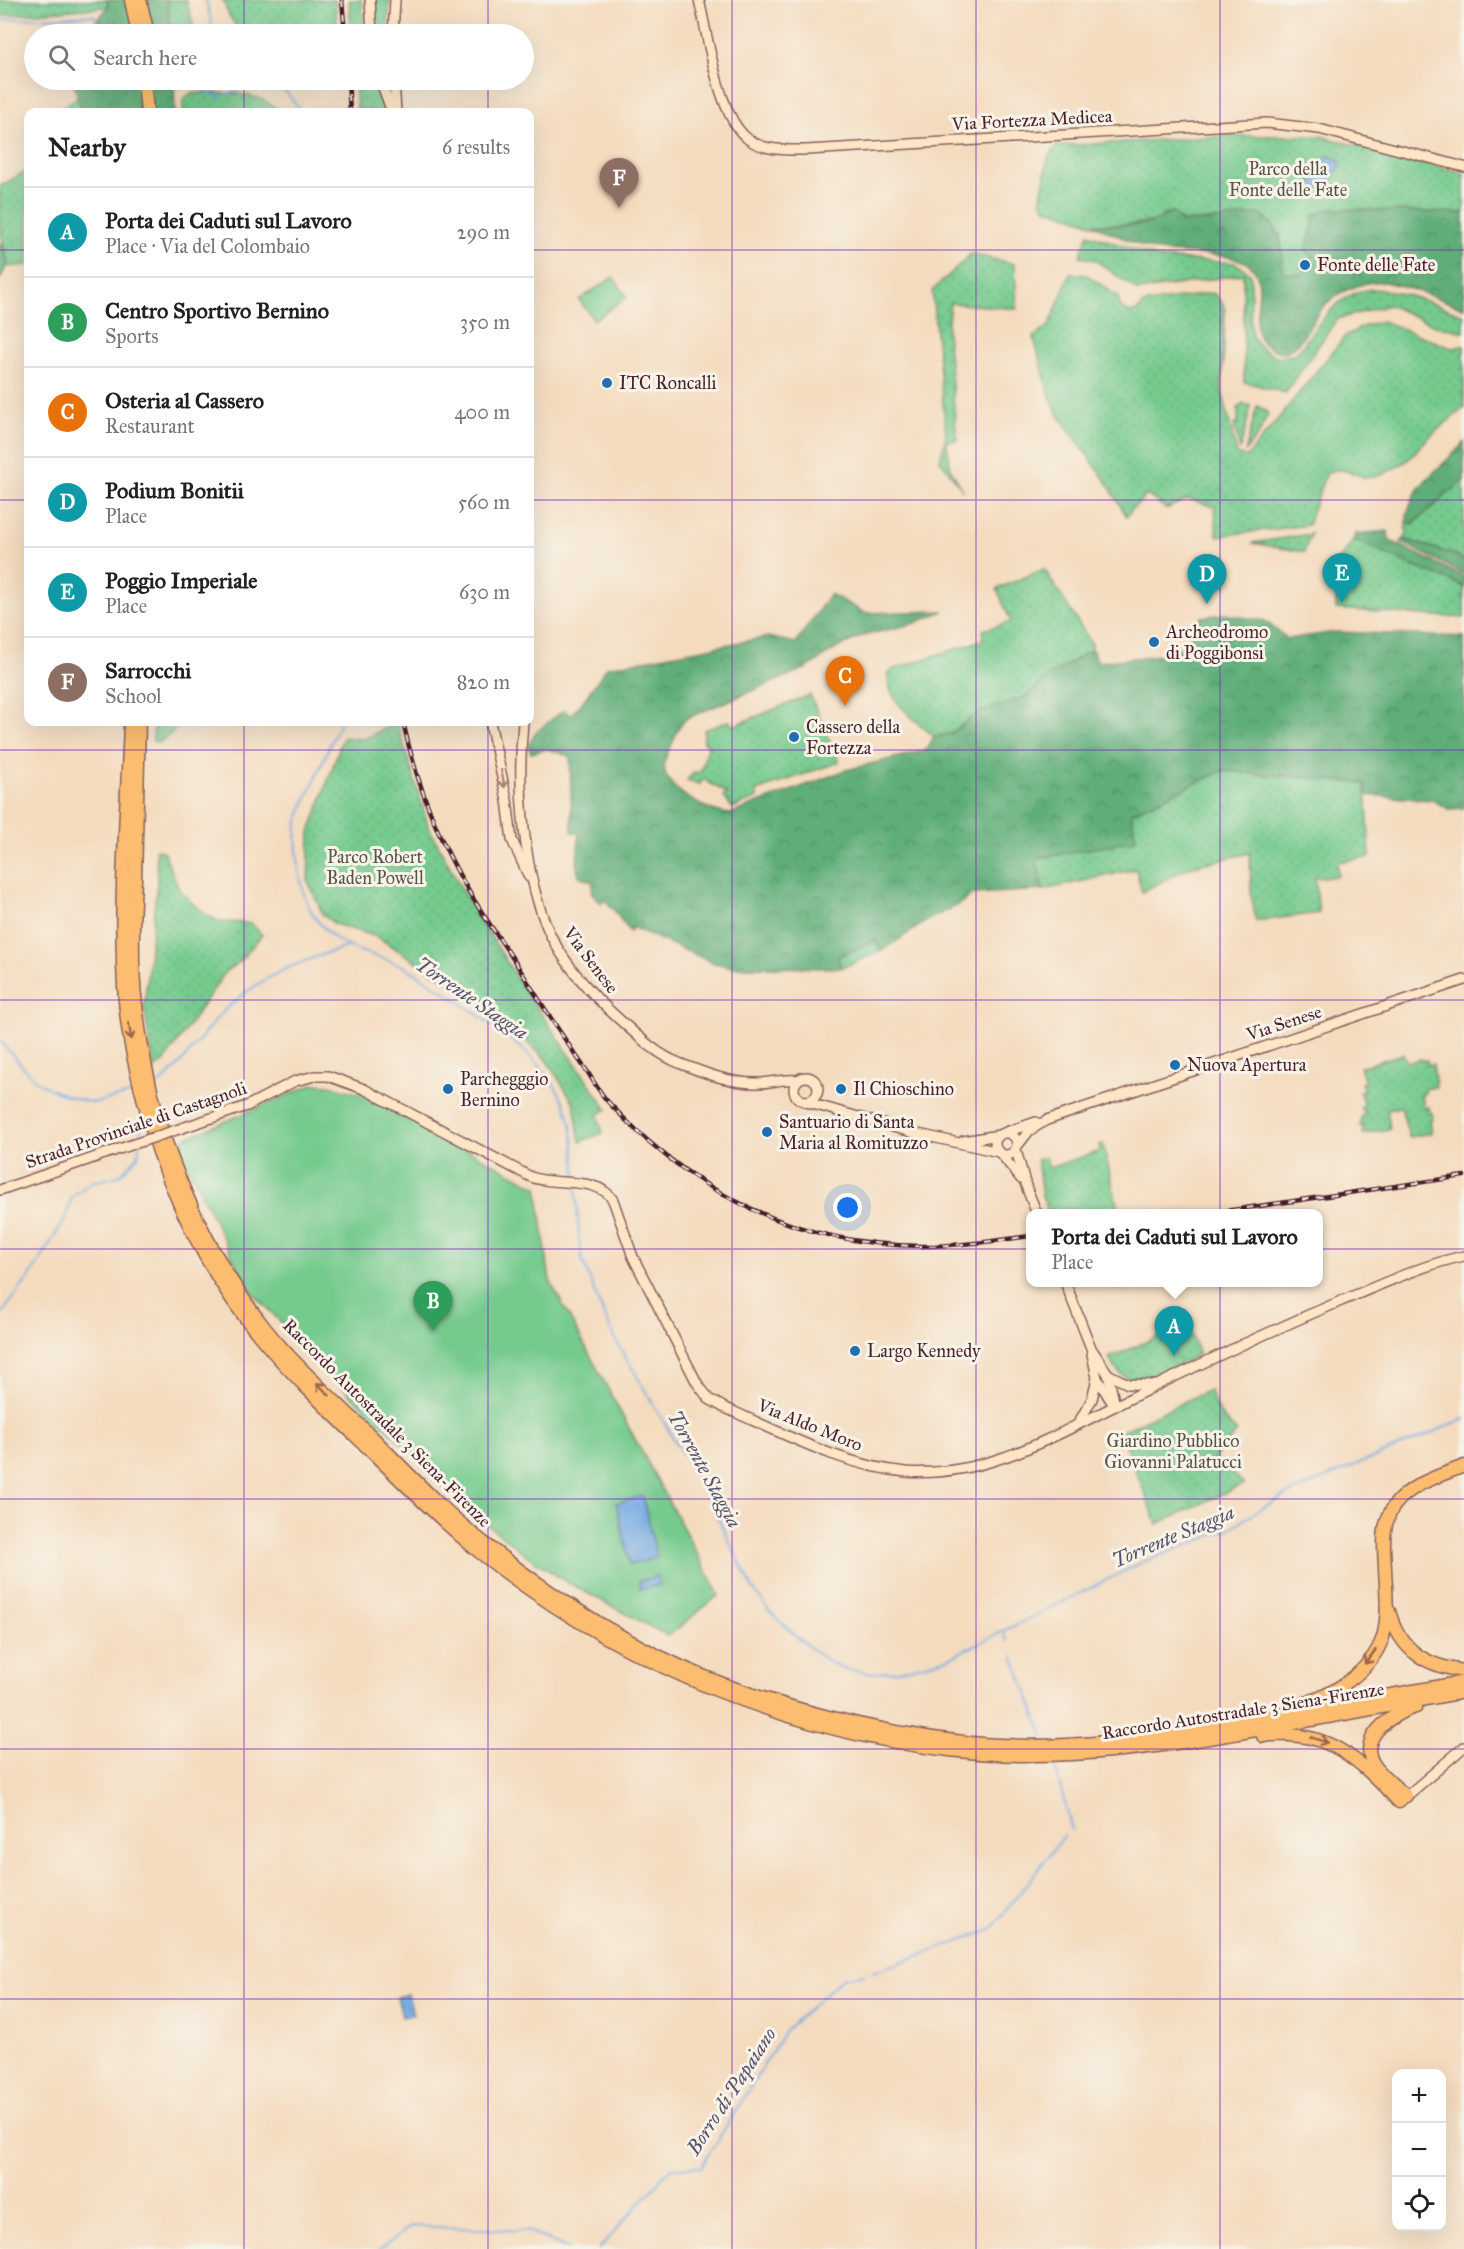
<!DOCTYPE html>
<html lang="en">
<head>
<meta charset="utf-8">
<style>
	body { margin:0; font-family:"IM FELL Great Primer",serif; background:#f6f6f6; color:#202124 }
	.controls { position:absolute; right:18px; bottom:18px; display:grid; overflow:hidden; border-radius:12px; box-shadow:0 6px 24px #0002 }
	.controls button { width:54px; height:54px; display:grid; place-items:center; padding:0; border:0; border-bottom:2px solid #e0e0e0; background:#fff; color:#202124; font:30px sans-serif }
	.you { position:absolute; left:848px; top:1208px; width:21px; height:21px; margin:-15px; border:4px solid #fff; border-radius:50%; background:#1a73e8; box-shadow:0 0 0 9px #1a73e833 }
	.badge { display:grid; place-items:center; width:39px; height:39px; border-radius:50%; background:#b45309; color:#fff; font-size:20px; font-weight:700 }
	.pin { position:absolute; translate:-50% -50px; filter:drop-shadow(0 2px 3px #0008) }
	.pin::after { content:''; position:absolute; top:32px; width:21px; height:18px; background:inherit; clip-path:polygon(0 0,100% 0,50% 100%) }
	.popup { position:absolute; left:1026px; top:1209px; width:297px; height:78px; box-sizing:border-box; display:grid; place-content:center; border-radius:12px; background:#fff; filter:drop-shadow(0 2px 4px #0005); font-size:20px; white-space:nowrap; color:#757577 }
	.popup b { font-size:22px; color:#202124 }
	.popup::after { content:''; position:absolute; left:50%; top:100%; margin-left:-12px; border:12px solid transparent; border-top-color:#fff }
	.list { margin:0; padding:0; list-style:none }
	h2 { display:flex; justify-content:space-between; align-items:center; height:78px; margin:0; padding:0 24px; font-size:26px }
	h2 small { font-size:20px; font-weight:400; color:#757577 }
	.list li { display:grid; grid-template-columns:39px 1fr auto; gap:18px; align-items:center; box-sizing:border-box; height:90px; padding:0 24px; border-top:2px solid #e0e0e0 }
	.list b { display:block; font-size:22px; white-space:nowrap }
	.list p { margin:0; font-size:20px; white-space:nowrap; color:#757577 }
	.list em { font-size:20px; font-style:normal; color:#757577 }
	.icon { flex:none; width:33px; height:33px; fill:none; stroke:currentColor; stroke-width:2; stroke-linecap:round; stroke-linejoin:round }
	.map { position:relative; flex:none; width:1464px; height:2249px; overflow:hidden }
	.search { position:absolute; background:#fff; box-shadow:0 6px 24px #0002; left:24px; top:24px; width:510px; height:66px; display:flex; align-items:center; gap:15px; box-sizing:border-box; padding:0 21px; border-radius:33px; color:#757577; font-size:22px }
	.panel { position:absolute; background:#fff; box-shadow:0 6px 24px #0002; left:24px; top:108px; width:510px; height:618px; border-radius:12px }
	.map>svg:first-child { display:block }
</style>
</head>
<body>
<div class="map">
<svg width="1464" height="2249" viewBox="0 0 1464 2249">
	<defs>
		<pattern id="green-dots" width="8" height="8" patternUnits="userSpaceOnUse" patternTransform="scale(1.5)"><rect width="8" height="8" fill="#74ca8e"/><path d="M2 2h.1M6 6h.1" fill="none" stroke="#66ad7b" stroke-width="1.8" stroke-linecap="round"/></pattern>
		<pattern id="forest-crowns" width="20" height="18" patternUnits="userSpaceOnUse" patternTransform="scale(1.5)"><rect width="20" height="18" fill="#5fae79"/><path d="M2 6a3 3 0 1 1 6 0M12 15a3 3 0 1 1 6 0" fill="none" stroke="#508d63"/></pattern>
	</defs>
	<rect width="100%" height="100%" fill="#f7f3e8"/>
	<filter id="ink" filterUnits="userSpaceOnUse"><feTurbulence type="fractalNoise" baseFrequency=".0167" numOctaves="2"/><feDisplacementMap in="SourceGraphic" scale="12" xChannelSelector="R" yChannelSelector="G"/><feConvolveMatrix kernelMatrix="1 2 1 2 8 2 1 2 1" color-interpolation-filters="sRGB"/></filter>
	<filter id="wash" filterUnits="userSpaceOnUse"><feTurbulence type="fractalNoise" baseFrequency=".008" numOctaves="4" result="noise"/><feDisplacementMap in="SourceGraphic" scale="24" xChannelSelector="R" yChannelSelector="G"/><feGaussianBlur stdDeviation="1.35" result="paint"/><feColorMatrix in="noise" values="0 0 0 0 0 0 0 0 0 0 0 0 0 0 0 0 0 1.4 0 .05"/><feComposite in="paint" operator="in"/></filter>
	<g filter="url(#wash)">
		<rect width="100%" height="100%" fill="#f4dbbe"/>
		<g fill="url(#green-dots)" stroke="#5f745c" stroke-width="1.5">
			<polygon points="0,0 107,0 108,7 0,16"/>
			<polygon points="167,0 186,0 196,34 171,34"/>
			<polygon points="223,0 335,0 338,34 241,34 228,14"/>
			<polygon points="349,0 362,0 364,34 351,34"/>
			<polygon points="375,0 390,0 387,34 376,34"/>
			<polygon points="355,80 373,80 375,88 386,105 381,112 357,109"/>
			<path d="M191,93C222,94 257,88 280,112H183V100Z"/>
			<polygon points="78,97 82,112 55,112"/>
			<polygon points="1229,136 1320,136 1464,173 1464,213 1331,209 1315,215 1306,251 1313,256 1302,274 1284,274 1280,235 1265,217 1183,222 1172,212 1166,213 1157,221 1132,224 1092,224 1046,208 1042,203 1041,197 1048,157 1057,146"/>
			<polygon points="28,170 28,265 6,267 8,262 0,230 0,186"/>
			<path d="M1088,234L1159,258L1235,263L1250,273C1253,292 1249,310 1251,329C1253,348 1278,364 1296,353C1301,350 1304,343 1308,338C1324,317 1338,296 1366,290C1390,285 1439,306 1464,315V332L1434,325L1389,305L1337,319L1286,393L1244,382L1243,274L1138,291L1095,260L1080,257Z"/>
			<polygon points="971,254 1015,264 1017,309 950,303 947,331 957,440 947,442 950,468 964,492 940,460 946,435 932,291"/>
			<polygon points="1070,273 1087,275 1118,297 1120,306 1130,313 1139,310 1143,304 1211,293 1216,295 1225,307 1222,391 1237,454 1247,457 1346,335 1367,325 1382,321 1452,348 1464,346 1464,408 1428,438 1407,461 1382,475 1367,478 1342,470 1335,470 1328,472 1323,481 1308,525 1217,536 1215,507 1188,499 1166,509 1147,495 1131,510 1127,517 1106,481 1057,413 1050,396 1036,346 1034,337 1049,326"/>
			<polygon points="1243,404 1251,406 1240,450 1234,424 1238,424 1238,408"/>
			<polygon points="1257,406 1266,411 1268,415 1260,430 1261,431 1245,452"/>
			<polygon points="1464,480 1464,561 1456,555 1404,539 1407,534 1406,524 1414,523"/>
			<polygon points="1311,534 1304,552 1252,543"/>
			<path d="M1353,540C1373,546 1391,557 1410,565C1428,573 1446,577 1464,587V618L1336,609V564Z"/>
			<path d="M1044,569L1092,644V649L1052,674L1025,697L980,712L950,734L934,736C916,721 882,697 889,672L894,669L980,641L983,638V630L1011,622L997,589Z"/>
			<polygon points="810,695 839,762 756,791 758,798 732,808 723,796 727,793 703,779 700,784 687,780 694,772 700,773 709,745 704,743 704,730 729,721 733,726"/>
			<polygon points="154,722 185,722 159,743 153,741"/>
			<polygon points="397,722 429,828 465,895 518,980 607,1109 598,1115 603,1133 580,1142 574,1103 545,1058 487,1006 377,937 335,924 323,915 308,881 310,832 343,737 364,739"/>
			<polygon points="1222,771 1366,783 1370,857 1337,862 1338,876 1315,878 1319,913 1256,921 1251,894 1250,853 1189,867 1142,892 1136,869 1043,890 1036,859 1136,840 1131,813"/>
			<polygon points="156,849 164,852 178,887 192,903 210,917 220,922 251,923 262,935 237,964 226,971 164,1062 154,1069 144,1008 157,882"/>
			<polygon points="876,939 881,951 841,968 837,957"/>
			<polygon points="1403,1054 1407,1062 1422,1059 1422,1061 1427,1060 1428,1065 1433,1064 1436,1087 1425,1089 1425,1093 1422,1094 1424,1108 1429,1107 1430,1113 1432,1113 1433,1119 1430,1120 1432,1133 1409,1137 1401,1107 1387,1109 1390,1129 1363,1134 1363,1126 1360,1126 1361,1116 1365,1115 1364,1110 1361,1110 1361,1106 1364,1106 1360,1092 1364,1091 1361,1083 1365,1082 1360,1067"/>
			<polygon points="1103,1144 1119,1213 1049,1213 1042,1196 1037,1159 1046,1158 1049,1168 1100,1151 1099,1145"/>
			<path d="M1187,1324L1199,1354C1171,1369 1128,1401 1109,1358Z"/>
			<polygon points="1209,1390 1222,1417 1237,1432 1214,1458 1244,1484 1157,1524 1120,1432"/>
		</g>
		<g fill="url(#forest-crowns)" stroke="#546652" stroke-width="1.5">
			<polygon points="107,0 167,0 171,34 88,34 90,29 108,7"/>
			<polygon points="75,80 174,80 175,112 82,112 74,85"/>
			<path d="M1330,209L1464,213V308C1441,300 1404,284 1382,282C1364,280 1336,293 1324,306C1313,318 1299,351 1283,352C1278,352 1273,350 1270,348C1240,332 1271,290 1253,268C1239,251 1182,255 1160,251C1141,248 1111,232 1092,224C1112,224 1136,228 1156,221C1162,219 1165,214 1172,212L1183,222H1199L1259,214C1283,225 1282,250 1284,273L1302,274L1313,256L1306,251L1315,215Z"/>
			<polygon points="0,242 8,262 0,280"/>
			<path d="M1464,442V480L1414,523L1406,524C1411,479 1439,474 1464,442Z"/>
			<path d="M1388,531L1389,540L1464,577V587C1446,577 1428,573 1410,565C1391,557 1373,546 1353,540L1356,534Z"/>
			<polygon points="1404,539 1456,555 1464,561 1464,574 1401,542"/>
			<path d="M830,594L865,613L944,611L912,624L862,636L837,648L805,669L687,718C679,725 677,732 673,742C670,748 665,757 664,763C662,790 708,812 730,814L846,770L927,750L934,736L950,734L980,712L1025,697L1052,674L1092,649L1098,662L1162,655L1185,646L1201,617L1224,614L1265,621L1288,639L1336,632L1464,637V808L1449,809L1432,800L1366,795L1365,783L1222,771L1131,813L1136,840L1036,859L1043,890L972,894C958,908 948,909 932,918C915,928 898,940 881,951L876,940L838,957L841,968L734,967L714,963L632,927L630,932L606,900L601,903L592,893L593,882L579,876L577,867L579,834L572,832L570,756L547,749L531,753L528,746L536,732L564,710L570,715L581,704L607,667L768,637L796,643Z"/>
		</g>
		<g fill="#74ca8e" stroke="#5f745c" stroke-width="1.5">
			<polygon points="613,277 627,297 594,320 579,300"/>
			<polygon points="314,1084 329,1085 364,1095 537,1187 550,1281 719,1595 668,1636 565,1581 533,1560 485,1523 332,1377 246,1285 176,1142"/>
		</g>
		<g fill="#73aae2" stroke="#5e6486" stroke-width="1.5">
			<path d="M1330,156L1339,160L1341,167L1334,174L1330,186L1325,189L1317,188L1312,181C1312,168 1318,159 1330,156Z"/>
			<polygon points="643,1496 657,1558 630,1565 616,1503"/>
			<polygon points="658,1576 660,1585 640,1589 639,1581"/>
			<polygon points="408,1994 413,2015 402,2017 397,1997"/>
		</g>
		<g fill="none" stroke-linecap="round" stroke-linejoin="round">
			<g stroke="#73aae2" stroke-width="2">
				<polyline points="206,0 214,34"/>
				<polyline points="0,20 94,15 102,33"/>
				<polyline points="181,80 219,97 260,83"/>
				<polyline points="253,80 286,92 302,112"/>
				<path d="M340,722L300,814C295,829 296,843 298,859C301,895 308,919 339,941C358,954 382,956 402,966C427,978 449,995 471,1010C511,1038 557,1070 570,1120C575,1139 575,1159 576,1179"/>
				<polyline points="0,1041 35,1080 52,1090 70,1097 93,1103 138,1092"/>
				<path d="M155,1086C179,1072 200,1036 220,1015C255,978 299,961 347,947"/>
				<polyline points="140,1140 143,1115"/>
				<polyline points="576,1185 579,1240 582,1259 599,1303 615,1339 706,1494 752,1587 769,1611 798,1638 829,1662 849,1670 872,1673 899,1671 949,1658 1145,1561 1231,1528 1260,1509 1295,1491 1464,1419"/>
				<polyline points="0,1316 33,1272 65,1219 72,1197 91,1182 119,1176 138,1156 139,1145"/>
				<polyline points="1003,1631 1007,1641"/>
				<polyline points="1013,1656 1044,1737"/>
				<polyline points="1055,1767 1072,1830"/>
				<polyline points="873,1972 991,1930 1064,1836"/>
				<polyline points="379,2249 412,2226 528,2231 569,2249"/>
				<polyline points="599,2249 671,2168 701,2167 785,2031 842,1978 865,1974"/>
			</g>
		</g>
	</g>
	<g filter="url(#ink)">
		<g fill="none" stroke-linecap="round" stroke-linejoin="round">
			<defs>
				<g id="secondary">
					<polyline points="370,0 372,34"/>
					<path d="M699,0C708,36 718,117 748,139C764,151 788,150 807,150L1267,123L1319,129L1464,167"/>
					<polyline points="393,34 395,0"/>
					<polyline points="380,80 392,112"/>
					<polyline points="394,80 396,112"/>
					<polyline points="490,722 507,800 512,840 529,877"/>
					<path d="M523,722C517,785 523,878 551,936C567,967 594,997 620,1020C638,1036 656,1054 679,1063C702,1072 732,1084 758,1083C772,1083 784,1078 798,1080"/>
					<circle cx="806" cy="1089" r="12"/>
					<polyline points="806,1102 914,1133 999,1152"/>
					<path d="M182,1128L247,1106L295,1081L315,1076H328L364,1089L531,1177C556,1187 597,1175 613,1200L633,1257L697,1383L709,1399L723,1407C781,1432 842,1466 906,1472C987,1478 1057,1434 1127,1400C1197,1365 1268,1332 1341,1301C1381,1285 1421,1265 1464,1256"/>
					<polyline points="1006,1132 1036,1122"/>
					<circle cx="1006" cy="1144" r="11"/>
					<polyline points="963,1141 999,1135"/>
					<polyline points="1018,1145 1029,1131 1047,1120 1464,980"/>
					<polyline points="1016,1150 1026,1186 1037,1214"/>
					<polyline points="1001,1154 1021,1179"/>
					<polyline points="0,1190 128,1146"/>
					<polyline points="1065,1282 1091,1348 1108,1374 1115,1406"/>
					<polyline points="1092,1354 1097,1378 1113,1404"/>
					<polyline points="1108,1374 1128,1384 1153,1385"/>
					<polyline points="1079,1422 1092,1399 1097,1378"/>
					<polyline points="1402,1800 1464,1747"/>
				</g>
				<g id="highway">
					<polyline points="131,0 138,34"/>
					<polyline points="140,0 148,34"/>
					<polyline points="144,80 147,112"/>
					<path d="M130,722C127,814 118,909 125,1001C128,1041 138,1081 149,1119C170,1196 211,1279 263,1340C295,1378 331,1412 367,1447C403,1482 438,1518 477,1550C619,1664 797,1738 979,1753C1076,1761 1172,1745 1267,1728C1333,1716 1398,1704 1464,1692"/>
					<path d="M139,722C138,774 136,827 135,880C133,921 131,964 136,1005C142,1057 154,1111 172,1159C194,1219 225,1277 264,1327C295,1366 334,1400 369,1434C406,1471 443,1511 484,1543C551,1596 626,1645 705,1677C781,1708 873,1731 955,1741C1021,1750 1089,1745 1155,1737L1464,1682"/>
					<path d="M1389,1611C1400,1650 1425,1666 1464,1671"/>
					<path d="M1296,1706C1330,1697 1371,1673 1383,1637C1389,1615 1386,1591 1385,1568C1384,1547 1381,1525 1394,1506C1410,1484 1439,1476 1464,1466"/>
					<path d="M1263,1736C1327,1728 1359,1759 1399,1802"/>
					<path d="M1406,1796C1395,1786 1381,1776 1373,1763C1357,1736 1395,1712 1416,1707"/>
				</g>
			</defs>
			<use href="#secondary" stroke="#86615e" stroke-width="12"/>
			<use href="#highway" stroke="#86615e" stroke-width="15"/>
			<use href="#secondary" stroke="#fee5c5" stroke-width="9"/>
			<use href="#highway" stroke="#fcbd6f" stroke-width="12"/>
			<defs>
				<g id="rail">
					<polyline points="342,0 345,34"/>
					<polyline points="348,80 350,112"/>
					<path d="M403,722C416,780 437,838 468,890C483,916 501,940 517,965C540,1001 562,1037 587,1071C594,1082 601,1095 610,1104C695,1195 797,1245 922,1246C958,1246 994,1241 1030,1236"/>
					<polyline points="1205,1214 1464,1176"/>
				</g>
			</defs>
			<use href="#rail" stroke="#4a1f2b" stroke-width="4.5"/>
			<use href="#rail" stroke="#f7f3e8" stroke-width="2" stroke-dasharray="7" stroke-linecap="butt"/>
			<defs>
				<polyline id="secondary-bridge" points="128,1146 182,1128"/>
			</defs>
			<use href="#secondary-bridge" stroke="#86615e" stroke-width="12" stroke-linecap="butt"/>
			<use href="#secondary-bridge" stroke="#fee5c5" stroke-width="9"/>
		</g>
		<defs><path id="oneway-shaft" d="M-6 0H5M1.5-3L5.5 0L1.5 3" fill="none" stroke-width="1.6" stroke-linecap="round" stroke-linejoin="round" transform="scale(1.5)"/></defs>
		<use stroke="#a48278" href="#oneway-shaft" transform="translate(503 779) rotate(78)"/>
		<g stroke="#9a664a">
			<use href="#oneway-shaft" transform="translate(130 1031) rotate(81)"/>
			<use href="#oneway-shaft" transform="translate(323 1389) rotate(-135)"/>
			<use href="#oneway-shaft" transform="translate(1370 1657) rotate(128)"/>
			<use href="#oneway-shaft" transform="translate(1319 1740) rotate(18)"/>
		</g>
	</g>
	<path fill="none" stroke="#7b2cbf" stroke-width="1.5" stroke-opacity="0.55" d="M244,0V34M488,0V34M732,0V2249M976,0V2249M1220,0V2249M244,80V112M488,80V112M0,250H28M530,250H1464M0,500H28M530,500H1464M244,722V2249M488,722V2249M0,750H1464M0,1000H1464M0,1249H1464M0,1499H1464M0,1749H1464M0,1999H1464"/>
	<g fill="#1f6fb2" stroke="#f7f3e8" stroke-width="2">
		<circle cx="1305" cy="265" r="6"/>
		<circle cx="607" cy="383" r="6"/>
		<circle cx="1154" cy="642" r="6"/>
		<circle cx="794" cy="737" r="6"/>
		<circle cx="1175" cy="1065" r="6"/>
		<circle cx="448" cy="1089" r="6"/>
		<circle cx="841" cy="1089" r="6"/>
		<circle cx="767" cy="1132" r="6"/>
		<circle cx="855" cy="1351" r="6"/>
	</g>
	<g text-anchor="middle" stroke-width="6" stroke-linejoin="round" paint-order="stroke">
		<g font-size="18" fill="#4a1f2b" stroke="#f7f3e8">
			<text transform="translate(1032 120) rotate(-3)" y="6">Via Fortezza Medicea</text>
			<text transform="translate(591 960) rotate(53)" y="6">Via Senese</text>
			<text transform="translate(1284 1023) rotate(-18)" y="6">Via Senese</text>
			<text transform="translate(136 1125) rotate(-19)" y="6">Strada Provinciale di Castagnoli</text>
			<text transform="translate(387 1423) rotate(45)" y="6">Raccordo Autostradale 3 Siena-Firenze</text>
			<text transform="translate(810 1425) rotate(22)" y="6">Via Aldo Moro</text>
			<text transform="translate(1243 1711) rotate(-9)" y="6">Raccordo Autostradale 3 Siena-Firenze</text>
		</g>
		<g font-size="18" fill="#575249" stroke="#f7f3e8">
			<text x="1288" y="175">Parco della<tspan x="1288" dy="21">Fonte delle Fate</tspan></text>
			<text x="375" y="863">Parco Robert<tspan x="375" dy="21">Baden Powell</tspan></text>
			<text x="1173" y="1447">Giardino Pubblico<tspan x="1173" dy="21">Giovanni Palatucci</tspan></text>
		</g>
		<g font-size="18" fill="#4a1f2b" stroke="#f7f3e8" text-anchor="start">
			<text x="1317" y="271">Fonte delle Fate</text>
			<text x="619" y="389">ITC Roncalli</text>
			<text x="1166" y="638">Archeodromo<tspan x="1166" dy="21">di Poggibonsi</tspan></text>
			<text x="806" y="733">Cassero della<tspan x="806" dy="21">Fortezza</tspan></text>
			<text x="1187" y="1071">Nuova Apertura</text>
			<text x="460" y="1085">Parchegggio<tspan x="460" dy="21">Bernino</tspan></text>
			<text x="853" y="1095">Il Chioschino</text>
			<text x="779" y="1128">Santuario di Santa<tspan x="779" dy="21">Maria al Romituzzo</tspan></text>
			<text x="867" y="1357">Largo Kennedy</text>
		</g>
		<g font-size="20" font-style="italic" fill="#58506b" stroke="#f7f3e8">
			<text transform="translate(472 998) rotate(34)" y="7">Torrente Staggia</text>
			<text transform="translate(705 1469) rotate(61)" y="7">Torrente Staggia</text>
			<text transform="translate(1173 1536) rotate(-23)" y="7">Torrente Staggia</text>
			<text transform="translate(731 2091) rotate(-57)" y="7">Borro di Papaiano</text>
		</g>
	</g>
</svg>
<div class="controls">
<button>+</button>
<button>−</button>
<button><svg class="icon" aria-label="locate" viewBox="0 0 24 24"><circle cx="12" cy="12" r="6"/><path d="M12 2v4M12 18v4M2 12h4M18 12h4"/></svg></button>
</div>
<div class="you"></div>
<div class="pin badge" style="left:1174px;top:1356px;background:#0f9aa8">A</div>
<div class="popup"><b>Porta dei Caduti sul Lavoro</b>Place</div>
<div class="pin badge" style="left:433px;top:1331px;background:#2e9e5b">B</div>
<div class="pin badge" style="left:845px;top:706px;background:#e8710a">C</div>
<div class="pin badge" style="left:1207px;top:604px;background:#0f9aa8">D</div>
<div class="pin badge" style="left:1342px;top:603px;background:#0f9aa8">E</div>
<div class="pin badge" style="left:619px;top:208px;background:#8d6e63">F</div>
<div class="search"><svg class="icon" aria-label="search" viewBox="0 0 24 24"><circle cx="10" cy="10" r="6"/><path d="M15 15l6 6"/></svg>Search here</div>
<section class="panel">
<h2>Nearby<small>6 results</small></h2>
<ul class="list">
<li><span class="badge" style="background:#0f9aa8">A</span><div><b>Porta dei Caduti sul Lavoro</b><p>Place · Via del Colombaio</p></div><em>290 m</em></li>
<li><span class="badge" style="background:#2e9e5b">B</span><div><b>Centro Sportivo Bernino</b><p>Sports</p></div><em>350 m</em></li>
<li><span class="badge" style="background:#e8710a">C</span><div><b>Osteria al Cassero</b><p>Restaurant</p></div><em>400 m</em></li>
<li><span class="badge" style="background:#0f9aa8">D</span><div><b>Podium Bonitii</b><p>Place</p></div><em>560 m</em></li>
<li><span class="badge" style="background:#0f9aa8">E</span><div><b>Poggio Imperiale</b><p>Place</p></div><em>630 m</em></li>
<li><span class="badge" style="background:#8d6e63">F</span><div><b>Sarrocchi</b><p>School</p></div><em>820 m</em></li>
</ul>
</section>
</div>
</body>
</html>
